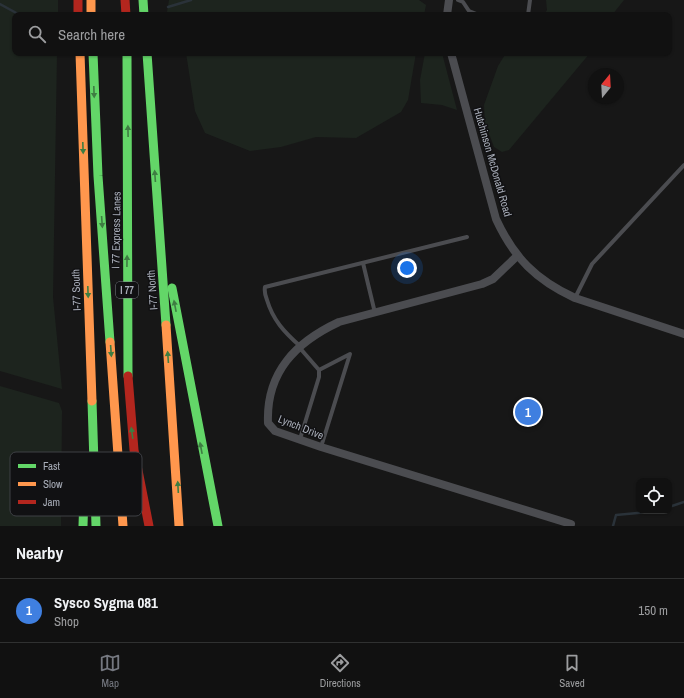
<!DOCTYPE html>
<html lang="en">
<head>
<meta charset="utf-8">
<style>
	body { margin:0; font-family:"Archivo Narrow",sans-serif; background:#1e1f1f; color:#f1f3f6 }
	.controls { position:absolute; right:12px; bottom:12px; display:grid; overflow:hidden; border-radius:8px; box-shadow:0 1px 3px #0004 }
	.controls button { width:36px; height:36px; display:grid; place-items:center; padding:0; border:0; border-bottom:1px solid #303131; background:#111; color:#f1f3f6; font:20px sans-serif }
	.compass { position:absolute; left:588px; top:68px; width:36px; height:36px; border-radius:50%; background:#111; box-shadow:0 1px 3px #0004; rotate:18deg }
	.you { position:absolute; left:407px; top:268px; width:14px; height:14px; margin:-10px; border:3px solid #fff; border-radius:50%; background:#1a73e8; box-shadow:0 0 0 6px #1a73e833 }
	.badge { display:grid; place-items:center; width:26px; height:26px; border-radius:50%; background:#757880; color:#fff; font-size:13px; font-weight:700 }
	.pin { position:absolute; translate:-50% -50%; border:2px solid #fff; box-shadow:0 1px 4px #0006 }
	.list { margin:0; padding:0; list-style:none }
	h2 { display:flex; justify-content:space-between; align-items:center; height:52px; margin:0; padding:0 16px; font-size:17px }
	h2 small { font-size:13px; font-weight:400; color:#9c9d9f }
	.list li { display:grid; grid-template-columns:26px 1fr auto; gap:12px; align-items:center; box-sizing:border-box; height:64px; padding:0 16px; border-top:1px solid #303131 }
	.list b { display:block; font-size:15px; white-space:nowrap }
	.list p { margin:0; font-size:13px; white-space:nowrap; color:#9c9d9f }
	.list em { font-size:13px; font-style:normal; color:#9c9d9f }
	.icon { flex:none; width:22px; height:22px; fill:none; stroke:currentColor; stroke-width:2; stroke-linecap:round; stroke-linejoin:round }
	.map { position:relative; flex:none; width:684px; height:526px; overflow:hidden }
	.search { position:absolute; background:#111; box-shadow:0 1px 3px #0004; left:12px; right:12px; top:12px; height:44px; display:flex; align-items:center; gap:10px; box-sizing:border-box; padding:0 14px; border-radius:8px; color:#9c9d9f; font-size:15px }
	.sheet { height:116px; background:#111 }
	nav { display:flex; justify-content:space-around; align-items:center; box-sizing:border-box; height:56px; border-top:1px solid #303131; background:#111; font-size:11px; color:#9c9d9f }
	nav a { display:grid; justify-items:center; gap:2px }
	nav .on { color:#757880 }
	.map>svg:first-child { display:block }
</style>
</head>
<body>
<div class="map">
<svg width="684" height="526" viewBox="0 0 684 526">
	<rect width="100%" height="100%" fill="#171717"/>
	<g fill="#1d241e">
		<polygon points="0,0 58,0 58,15 15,15 15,53 57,53 53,297 62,389 0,371"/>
		<polygon points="169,0 419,0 426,5 424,15 171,15 167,12"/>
		<polygon points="546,0 624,0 612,15 544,15 547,10"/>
		<polygon points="186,53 416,53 408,100 401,112 356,138 316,137 281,147 250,151 205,133 195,111"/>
		<polygon points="425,53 442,53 457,110 442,105 421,103 420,80"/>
		<polygon points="506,53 590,53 509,150 502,152 494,147 485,123 484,105 498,66"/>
		<polygon points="0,386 59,403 62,411 61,526 0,526"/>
	</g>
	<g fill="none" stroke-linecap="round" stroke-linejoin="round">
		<g stroke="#2a3239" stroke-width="2.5">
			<polyline points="0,4 20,15"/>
			<polyline points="168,7 191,0"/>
			<polyline points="669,507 684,502"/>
			<polyline points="613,526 616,515 659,511"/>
		</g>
		<g stroke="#4b4c50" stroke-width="4">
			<polyline points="458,0 463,2 469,11 479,15"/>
			<polyline points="528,15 530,0"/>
			<polyline points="363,263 375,313"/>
			<polyline points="575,298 592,264 684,165"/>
			<path d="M300,346C284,332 273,320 267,300C265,295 264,292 265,287L467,237"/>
			<polyline points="299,347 319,370 319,377 300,439"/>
			<polyline points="319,370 350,354 321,447"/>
		</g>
		<g stroke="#4b4c50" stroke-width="8">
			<polyline points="447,15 449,0"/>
			<path d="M451,53L496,219C514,258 536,280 575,298L684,334"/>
			<path d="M517,256L493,279L482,284L339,322C296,342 266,372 268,423L275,431L321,447L571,524"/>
		</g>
		<g stroke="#63d668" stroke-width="9">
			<polyline points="143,0 144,15"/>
			<polyline points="93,53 98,176 110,342"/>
			<polyline points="127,53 128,376"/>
			<polyline points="147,53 166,325"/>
			<polyline points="172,288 218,526"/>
			<polyline points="92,401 96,526"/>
			<polyline points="83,526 85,465"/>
		</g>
		<g stroke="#ff974d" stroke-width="9">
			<polyline points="91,0 91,15"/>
			<polyline points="80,53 92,401"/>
			<polyline points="166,325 179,526"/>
			<polyline points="110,342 123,526"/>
		</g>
		<g stroke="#b3261e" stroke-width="9">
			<polyline points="78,0 78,15"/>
			<polyline points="125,0 126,15"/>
			<polyline points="128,376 134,450 149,526"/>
		</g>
	</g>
	<defs><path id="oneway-solid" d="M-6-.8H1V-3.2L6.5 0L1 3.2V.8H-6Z"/></defs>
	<g fill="#3e7d42">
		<use href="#oneway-solid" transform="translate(94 92) rotate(88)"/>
		<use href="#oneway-solid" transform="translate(128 131) rotate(-91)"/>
		<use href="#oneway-solid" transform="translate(83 148) rotate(88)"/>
		<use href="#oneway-solid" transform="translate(155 176) rotate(-94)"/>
		<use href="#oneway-solid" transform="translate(102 222) rotate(86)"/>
		<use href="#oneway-solid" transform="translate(127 261) rotate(-89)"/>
		<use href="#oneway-solid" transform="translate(88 292) rotate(88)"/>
		<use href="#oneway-solid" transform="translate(175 306) rotate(-101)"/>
		<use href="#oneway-solid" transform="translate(111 351) rotate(86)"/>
		<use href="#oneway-solid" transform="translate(168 357) rotate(-94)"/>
		<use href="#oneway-solid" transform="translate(132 433) rotate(-98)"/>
		<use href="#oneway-solid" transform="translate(201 448) rotate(-101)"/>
		<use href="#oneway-solid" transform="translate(178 487) rotate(-93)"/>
	</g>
	<g text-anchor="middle" stroke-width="3" stroke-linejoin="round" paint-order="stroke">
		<rect fill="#111113" stroke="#7b7e86" stroke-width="1" x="116" y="282" width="22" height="16" rx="3"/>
		<g font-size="10" font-weight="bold" fill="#a8adb8">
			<text x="127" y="294">I 77</text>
		</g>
		<g font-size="11" fill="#a8adb8" stroke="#111113">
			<text transform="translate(493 162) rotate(74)" y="4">Hutchinson McDonald Road</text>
			<text transform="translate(116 230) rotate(-89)" y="4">I 77 Express Lanes</text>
			<text transform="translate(76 290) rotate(-92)" y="4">I-77 South</text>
			<text transform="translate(152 290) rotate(-94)" y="4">I-77 North</text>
			<text transform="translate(301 427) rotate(22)" y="4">Lynch Drive</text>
		</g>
	</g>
	<rect x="10" y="452" width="132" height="64" rx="6" fill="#111113" stroke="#3e4045" stroke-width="1"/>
	<rect x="18" y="464" width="18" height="4" fill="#63d668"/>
	<rect x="18" y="482" width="18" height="4" fill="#ff974d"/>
	<rect x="18" y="500" width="18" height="4" fill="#b3261e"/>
	<g font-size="11" fill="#a8adb8">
		<text x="43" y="470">Fast</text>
		<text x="43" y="488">Slow</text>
		<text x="43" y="506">Jam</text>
	</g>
</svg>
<div class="controls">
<button><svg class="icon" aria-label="locate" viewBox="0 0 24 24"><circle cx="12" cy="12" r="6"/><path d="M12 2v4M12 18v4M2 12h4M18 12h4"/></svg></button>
</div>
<svg class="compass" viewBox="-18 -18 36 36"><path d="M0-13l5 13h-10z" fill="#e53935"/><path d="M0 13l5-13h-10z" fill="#9c9d9f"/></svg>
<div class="you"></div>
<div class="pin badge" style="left:528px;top:412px;background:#3f7fe0">1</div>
<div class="search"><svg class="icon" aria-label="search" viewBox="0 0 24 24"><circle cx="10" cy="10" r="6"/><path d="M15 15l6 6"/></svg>Search here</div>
</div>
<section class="sheet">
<h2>Nearby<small></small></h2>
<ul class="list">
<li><span class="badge" style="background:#3f7fe0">1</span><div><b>Sysco Sygma 081</b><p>Shop</p></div><em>150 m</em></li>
</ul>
</section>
<nav>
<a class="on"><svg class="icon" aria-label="map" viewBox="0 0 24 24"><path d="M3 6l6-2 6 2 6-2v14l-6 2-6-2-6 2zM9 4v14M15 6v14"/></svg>Map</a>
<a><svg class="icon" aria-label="directions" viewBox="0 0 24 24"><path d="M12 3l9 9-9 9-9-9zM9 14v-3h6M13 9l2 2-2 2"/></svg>Directions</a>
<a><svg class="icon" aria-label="saved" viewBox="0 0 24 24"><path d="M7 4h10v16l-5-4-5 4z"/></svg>Saved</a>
</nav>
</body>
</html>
